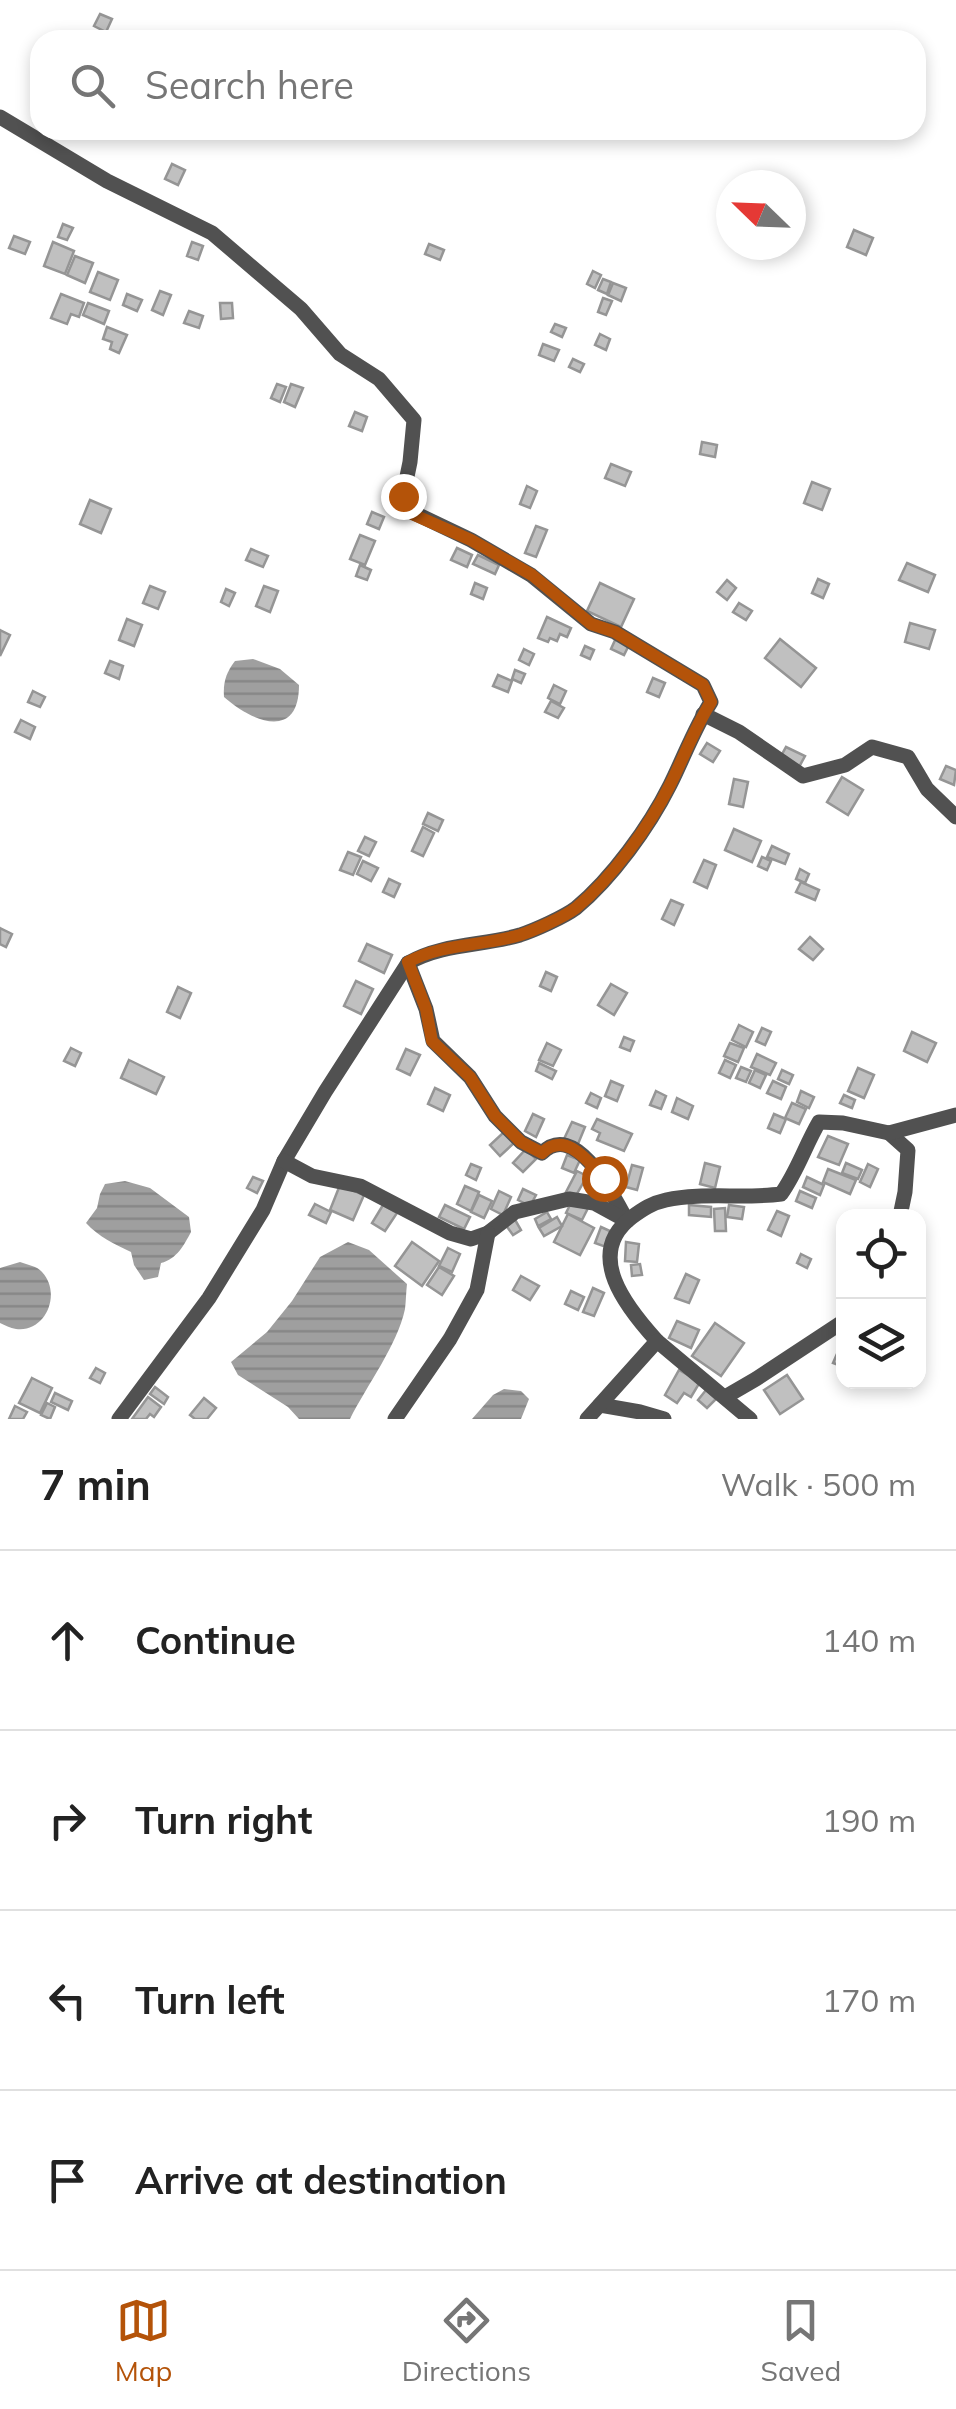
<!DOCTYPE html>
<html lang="en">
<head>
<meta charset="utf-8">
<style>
	body { margin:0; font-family:Mulish,sans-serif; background:#f2f2f2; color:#222 }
	.controls { position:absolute; right:30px; bottom:30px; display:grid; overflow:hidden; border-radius:20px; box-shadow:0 5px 15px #0003 }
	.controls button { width:90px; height:90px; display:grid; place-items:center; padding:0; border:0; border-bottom:2px solid #e0e0e0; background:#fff; color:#222; font:50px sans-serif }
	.compass { position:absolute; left:716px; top:170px; width:90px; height:90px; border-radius:50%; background:#fff; box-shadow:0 5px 15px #0003; rotate:293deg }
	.stop { position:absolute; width:30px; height:30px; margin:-22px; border:8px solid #b45309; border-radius:50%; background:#fff }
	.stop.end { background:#b45309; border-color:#fff; box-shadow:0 2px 10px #0008 }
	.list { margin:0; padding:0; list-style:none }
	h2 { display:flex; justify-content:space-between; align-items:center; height:130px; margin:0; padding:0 40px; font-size:42px }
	h2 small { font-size:32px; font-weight:400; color:#767676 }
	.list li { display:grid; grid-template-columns:65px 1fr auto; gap:30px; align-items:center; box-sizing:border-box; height:180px; padding:0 40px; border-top:2px solid #e0e0e0 }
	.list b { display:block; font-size:38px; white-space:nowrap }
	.list em { font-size:32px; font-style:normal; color:#767676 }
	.icon { flex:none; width:55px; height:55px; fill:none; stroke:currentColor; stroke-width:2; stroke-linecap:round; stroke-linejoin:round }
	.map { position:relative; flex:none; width:956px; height:1419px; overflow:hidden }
	.search { position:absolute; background:#fff; box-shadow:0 5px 15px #0003; left:30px; right:30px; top:30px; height:110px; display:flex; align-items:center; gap:25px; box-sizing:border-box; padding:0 35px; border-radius:30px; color:#767676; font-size:38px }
	.sheet { height:850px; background:#fff }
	nav { display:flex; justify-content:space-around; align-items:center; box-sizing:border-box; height:140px; border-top:2px solid #e0e0e0; background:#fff; font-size:28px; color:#767676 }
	nav a { display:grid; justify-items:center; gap:5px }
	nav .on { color:#b45309 }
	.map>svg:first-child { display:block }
</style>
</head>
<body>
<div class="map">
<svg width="956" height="1419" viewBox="0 0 956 1419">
	<defs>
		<pattern id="water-rules" width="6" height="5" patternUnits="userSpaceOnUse" patternTransform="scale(2.5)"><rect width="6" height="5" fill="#9f9f9f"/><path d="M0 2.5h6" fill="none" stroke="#878787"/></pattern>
	</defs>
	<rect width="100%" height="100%" fill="#fff"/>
	<g fill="url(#water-rules)">
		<path d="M253,659L280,669L299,685C299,741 252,722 224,697C223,682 226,673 235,661Z"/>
		<path d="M125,1181L150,1188L189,1217L191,1232C184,1245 177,1259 161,1263L158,1277L144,1280L134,1265L131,1252C114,1244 99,1237 86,1223L97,1208L100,1194L105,1184Z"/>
		<path d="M348,1242L369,1250L407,1284C406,1292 406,1301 405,1309C397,1346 367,1385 350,1419H299L288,1407L238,1375L231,1362L267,1332L292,1301L320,1257Z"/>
		<path d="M20,1262C28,1265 37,1266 42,1272C62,1293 46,1333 16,1329C10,1328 5,1325 0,1323V1268Z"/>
		<polygon points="504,1389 521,1391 529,1399 521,1419 472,1419 493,1395"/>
	</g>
	<g fill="#c0c0c0" stroke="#959595" stroke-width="2.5">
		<polygon points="100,14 112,19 106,32 94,26"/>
		<polygon points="172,164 185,170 178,185 165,179"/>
		<polygon points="63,224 73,228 67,240 58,237"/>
		<polygon points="854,230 873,238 866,255 847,247"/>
		<polygon points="14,236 30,242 25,254 9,248"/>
		<polygon points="53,242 74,251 65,274 44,266"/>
		<polygon points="192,242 203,246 198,260 187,256"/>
		<polygon points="429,244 444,250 440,260 425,254"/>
		<polygon points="75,256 93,263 85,283 67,275"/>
		<polygon points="593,271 601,275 595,288 587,284"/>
		<polygon points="98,272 118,280 110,300 90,292"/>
		<polygon points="603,279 611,282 607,294 598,290"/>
		<polygon points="613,283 626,288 621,301 608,295"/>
		<polygon points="160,291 171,295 163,315 152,310"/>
		<polygon points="61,294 84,303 79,317 71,314 67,324 51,318"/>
		<polygon points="127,294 142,300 137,311 123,305"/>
		<polygon points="603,298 612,301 606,315 598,312"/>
		<polygon points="88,303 109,311 104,324 83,315"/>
		<polygon points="220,303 232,303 233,318 221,319"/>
		<polygon points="189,311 203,316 199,328 184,323"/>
		<polygon points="555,324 566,328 562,337 551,332"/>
		<polygon points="107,327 127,335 119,353 110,349 112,342 103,339"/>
		<polygon points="600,334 610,339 606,350 595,345"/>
		<polygon points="543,344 559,350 554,361 539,355"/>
		<polygon points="573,359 584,364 580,372 569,367"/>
		<polygon points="277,384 286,387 280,402 271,398"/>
		<polygon points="291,384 303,388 295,407 284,402"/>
		<polygon points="355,412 367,417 362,431 349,426"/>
		<polygon points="702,442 717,445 715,457 700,454"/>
		<polygon points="611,464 631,472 625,486 605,478"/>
		<polygon points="812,482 830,489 822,510 804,503"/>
		<polygon points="527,486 537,491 530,508 520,504"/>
		<polygon points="90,500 111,509 101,533 80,524"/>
		<polygon points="372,512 384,517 379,529 367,524"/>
		<polygon points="536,526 547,530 536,557 525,553"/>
		<polygon points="360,535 375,541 365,565 350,559"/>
		<polygon points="457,548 472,555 467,567 451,560"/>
		<polygon points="251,549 268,556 263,567 246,560"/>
		<polygon points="478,555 499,565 495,574 473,564"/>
		<polygon points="907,563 935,575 928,592 899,580"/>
		<polygon points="360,565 371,570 367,580 356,576"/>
		<polygon points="818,579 829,584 823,598 812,593"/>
		<polygon points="727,580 736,588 727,600 717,592"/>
		<polygon points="475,583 487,588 483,599 471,594"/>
		<polygon points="600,583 634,599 621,627 587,611"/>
		<polygon points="150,586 165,592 158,609 143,603"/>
		<polygon points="264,586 278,591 270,612 256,606"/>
		<polygon points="226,589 235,593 229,606 221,602"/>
		<polygon points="739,603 752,611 746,620 733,612"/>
		<polygon points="547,617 571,628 567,637 560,634 557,641 550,638 548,642 538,638"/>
		<polygon points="127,619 142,625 134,646 119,640"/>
		<polygon points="910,623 935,630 929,649 905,642"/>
		<polygon points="0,630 10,635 0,656"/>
		<polygon points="616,638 629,645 624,655 611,649"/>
		<polygon points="780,639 816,668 801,687 765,658"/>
		<polygon points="585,646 594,650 590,659 581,655"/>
		<polygon points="524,649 534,654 529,665 519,660"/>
		<polygon points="110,661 123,666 119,679 105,673"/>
		<polygon points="515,670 525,674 521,683 512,679"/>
		<polygon points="498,675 512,681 508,692 493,686"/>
		<polygon points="653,678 665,683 659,697 647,692"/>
		<polygon points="554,685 566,691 560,704 548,698"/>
		<polygon points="33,691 45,697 40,707 28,702"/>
		<polygon points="551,701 564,708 558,718 545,712"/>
		<polygon points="21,720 35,727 30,739 15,732"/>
		<polygon points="707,743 720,751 713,762 700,754"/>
		<polygon points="786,747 805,756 799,767 780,758"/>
		<polygon points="946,766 956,770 954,785 940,779"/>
		<polygon points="842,777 863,790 848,815 827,802"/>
		<polygon points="734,779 748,782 743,807 729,804"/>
		<polygon points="428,813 443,820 438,831 423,824"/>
		<polygon points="423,827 434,833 423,856 412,851"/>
		<polygon points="734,829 761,841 752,862 725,850"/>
		<polygon points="365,837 376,842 369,856 358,851"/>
		<polygon points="772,846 789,854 785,864 767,857"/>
		<polygon points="348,852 361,857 353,875 340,870"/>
		<polygon points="762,857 771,861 767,870 758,866"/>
		<polygon points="704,860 716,865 707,888 694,882"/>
		<polygon points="363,861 378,868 371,881 357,874"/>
		<polygon points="800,869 809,874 805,883 796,879"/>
		<polygon points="389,879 400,884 394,897 383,892"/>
		<polygon points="801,882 819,890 815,900 796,892"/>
		<polygon points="671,900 683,905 674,925 662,919"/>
		<polygon points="0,928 12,934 6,947 0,944"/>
		<polygon points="810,937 823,949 813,960 799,949"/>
		<polygon points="367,944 392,955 384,973 359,961"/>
		<polygon points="546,972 557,977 551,991 540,986"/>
		<polygon points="356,981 373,989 361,1014 344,1006"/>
		<polygon points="611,984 627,993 614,1015 598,1005"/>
		<polygon points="178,987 191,993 180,1018 167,1012"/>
		<polygon points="739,1025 753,1032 746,1047 732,1040"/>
		<polygon points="762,1028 771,1032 765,1045 756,1041"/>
		<polygon points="912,1032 936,1043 927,1062 904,1051"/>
		<polygon points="624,1037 634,1041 630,1051 620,1047"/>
		<polygon points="547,1043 561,1050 553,1066 539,1060"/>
		<polygon points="730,1043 744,1048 738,1062 724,1056"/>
		<polygon points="71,1048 81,1053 75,1066 64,1061"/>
		<polygon points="406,1049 420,1055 410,1075 397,1069"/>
		<polygon points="757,1054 776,1063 770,1075 751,1067"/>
		<polygon points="129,1060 164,1077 156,1094 121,1078"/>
		<polygon points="725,1060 736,1065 730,1078 719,1073"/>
		<polygon points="539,1063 556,1071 552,1079 536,1071"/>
		<polygon points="741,1067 751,1071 746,1082 736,1078"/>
		<polygon points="858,1068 874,1075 864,1098 848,1091"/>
		<polygon points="755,1070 766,1075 760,1088 749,1083"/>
		<polygon points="782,1070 793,1075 789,1084 778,1079"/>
		<polygon points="611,1081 623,1086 617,1101 605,1096"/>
		<polygon points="773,1081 786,1087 781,1099 767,1093"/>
		<polygon points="435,1088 450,1095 443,1111 428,1104"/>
		<polygon points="656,1091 666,1096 661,1109 650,1105"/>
		<polygon points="801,1091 814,1097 809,1108 797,1102"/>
		<polygon points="591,1093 601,1098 597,1108 586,1103"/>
		<polygon points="844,1095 855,1100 852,1108 840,1103"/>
		<polygon points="677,1098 693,1106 688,1119 672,1112"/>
		<polygon points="792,1103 806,1109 799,1124 785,1118"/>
		<polygon points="533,1114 544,1119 536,1137 525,1131"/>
		<polygon points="774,1114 786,1119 780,1133 768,1128"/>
		<polygon points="597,1119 632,1134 624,1151 597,1140 600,1133 592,1129"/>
		<polygon points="572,1122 585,1127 578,1144 564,1139"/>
		<polygon points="504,1132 514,1143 500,1156 490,1145"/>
		<polygon points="828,1136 848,1144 839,1165 818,1157"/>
		<polygon points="526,1149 536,1159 523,1172 513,1163"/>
		<polygon points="567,1155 580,1160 574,1173 562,1168"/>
		<polygon points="705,1163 720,1167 715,1188 700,1184"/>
		<polygon points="846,1163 862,1170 858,1179 842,1173"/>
		<polygon points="471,1164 481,1168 476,1180 466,1175"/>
		<polygon points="868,1164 878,1169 870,1187 860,1182"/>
		<polygon points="632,1165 643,1168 637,1190 626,1187"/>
		<polygon points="828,1169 856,1180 850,1194 823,1182"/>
		<polygon points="577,1171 587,1176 574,1199 565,1194"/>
		<polygon points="253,1177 263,1181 257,1193 247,1188"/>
		<polygon points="807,1177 824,1185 820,1195 803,1187"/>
		<polygon points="340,1185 364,1195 353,1220 330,1210"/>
		<polygon points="465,1186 479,1192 471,1211 457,1204"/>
		<polygon points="523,1189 536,1195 530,1206 518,1200"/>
		<polygon points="499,1191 511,1197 503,1215 491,1209"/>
		<polygon points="800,1191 816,1198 812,1208 796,1201"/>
		<polygon points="479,1195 492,1201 484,1218 471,1212"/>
		<polygon points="572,1201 588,1208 582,1220 566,1213"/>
		<polygon points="315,1204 331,1212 326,1223 309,1215"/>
		<polygon points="383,1205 397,1213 385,1231 372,1223"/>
		<polygon points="445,1205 470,1217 464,1229 439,1217"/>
		<polygon points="689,1205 711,1207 711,1217 689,1215"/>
		<polygon points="729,1205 744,1207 742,1219 727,1217"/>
		<polygon points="725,1208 726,1231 715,1231 714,1209"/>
		<polygon points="777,1211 789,1216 781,1236 768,1230"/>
		<polygon points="547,1212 551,1219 538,1226 535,1219"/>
		<polygon points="568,1214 594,1228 580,1255 554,1242"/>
		<polygon points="557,1217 562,1226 544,1236 539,1228"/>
		<polygon points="514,1218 521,1230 513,1235 505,1224"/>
		<polygon points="601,1227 612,1232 606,1247 595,1243"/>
		<polygon points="412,1242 439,1261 422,1286 395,1266"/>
		<polygon points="626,1242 639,1244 637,1262 625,1261"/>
		<polygon points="448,1248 460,1254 452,1272 439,1266"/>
		<polygon points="801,1254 811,1259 807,1268 797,1263"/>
		<polygon points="640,1264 642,1275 632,1276 631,1265"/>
		<polygon points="439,1267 454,1276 442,1295 427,1285"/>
		<polygon points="686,1274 699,1280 689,1303 675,1298"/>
		<polygon points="521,1276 539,1286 530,1300 513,1290"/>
		<polygon points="593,1288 604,1293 594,1316 583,1312"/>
		<polygon points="571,1291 584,1297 578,1310 565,1304"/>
		<polygon points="677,1321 699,1330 691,1348 669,1338"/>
		<polygon points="715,1323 744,1343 721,1376 692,1356"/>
		<polygon points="840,1347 844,1349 844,1367 833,1363"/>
		<polygon points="96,1368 105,1373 100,1383 90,1378"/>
		<polygon points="679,1370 700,1382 691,1397 684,1393 677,1403 665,1395"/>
		<polygon points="787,1375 803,1399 780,1414 764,1390"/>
		<polygon points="32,1378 52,1388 40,1413 19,1403"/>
		<polygon points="155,1387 168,1397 164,1404 150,1394"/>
		<polygon points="706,1390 716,1399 707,1408 698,1400"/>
		<polygon points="55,1393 72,1401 68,1410 51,1402"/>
		<polygon points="148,1397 161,1407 154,1417 150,1414 146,1419 132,1419"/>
		<polygon points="204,1398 216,1408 207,1419 195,1419 190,1415"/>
		<polygon points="47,1403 55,1407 50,1419 41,1415"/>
		<polygon points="15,1406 27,1412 23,1419 9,1419"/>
	</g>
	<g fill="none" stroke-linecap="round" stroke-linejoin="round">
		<g stroke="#515151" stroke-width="15">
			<path d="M0,117L107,181L212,233L301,309L340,354L379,379L414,420L410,462L403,496L406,509L471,540L531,575L591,624L615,632L703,685L711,702C694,729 684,757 670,785C649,827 612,878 576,908C564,917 535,930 520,935C483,946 443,943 408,963L325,1092L284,1161L263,1210L209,1298L119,1419"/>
			<polyline points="703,714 739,732 803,776 845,765 872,747 908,757 927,789 956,817"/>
			<path d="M408,963L426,1009L433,1041L470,1077L495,1116L521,1142L542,1153C576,1119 614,1197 627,1221"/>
			<polyline points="889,1133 908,1150 905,1192 900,1216"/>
			<polyline points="284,1161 312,1176 360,1186 450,1233 471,1239 488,1233 515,1212 569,1199 594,1203 627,1221"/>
			<path d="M657,1341C627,1308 583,1254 632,1217C643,1209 652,1203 666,1200C702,1192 744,1199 781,1194C797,1172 805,1146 819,1122L843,1123L889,1133L956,1115"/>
			<polyline points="725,1397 756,1379 844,1321"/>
			<polyline points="600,1405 640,1412 664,1419"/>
			<polyline points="395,1419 450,1339 477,1290 488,1233"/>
			<polyline points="587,1419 657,1341 750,1419"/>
		</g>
	</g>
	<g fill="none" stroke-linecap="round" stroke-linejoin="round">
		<path stroke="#b45309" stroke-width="12" d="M403,496L406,509L412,514L471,540L532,575L591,624L615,632L703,685L711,702C694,729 684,757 670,785C649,827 612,878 576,908C564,917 535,930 520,935C483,946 443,943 408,962L426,1009L432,1041L470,1077L495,1116L521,1142L542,1153C565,1130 588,1161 604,1178"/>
	</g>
</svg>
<div class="controls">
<button><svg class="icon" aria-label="locate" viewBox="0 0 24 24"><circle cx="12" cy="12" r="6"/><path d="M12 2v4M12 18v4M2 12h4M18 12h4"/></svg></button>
<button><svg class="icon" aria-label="layers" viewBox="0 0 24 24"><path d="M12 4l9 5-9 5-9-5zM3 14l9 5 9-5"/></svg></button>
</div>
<svg class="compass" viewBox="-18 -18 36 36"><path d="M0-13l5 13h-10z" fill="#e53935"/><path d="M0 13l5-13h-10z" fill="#767676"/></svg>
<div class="stop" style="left:604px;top:1178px"></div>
<div class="stop end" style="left:403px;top:496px"></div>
<div class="search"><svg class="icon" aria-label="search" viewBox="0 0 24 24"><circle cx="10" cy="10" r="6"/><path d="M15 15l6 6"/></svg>Search here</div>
</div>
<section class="sheet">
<h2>7 min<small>Walk · 500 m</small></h2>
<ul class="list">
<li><svg class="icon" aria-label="ahead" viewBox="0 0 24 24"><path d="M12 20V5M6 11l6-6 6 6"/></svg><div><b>Continue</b></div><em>140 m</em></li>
<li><svg class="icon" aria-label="right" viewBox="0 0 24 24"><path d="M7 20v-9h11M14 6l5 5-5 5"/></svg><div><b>Turn right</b></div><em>190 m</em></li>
<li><svg class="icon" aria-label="left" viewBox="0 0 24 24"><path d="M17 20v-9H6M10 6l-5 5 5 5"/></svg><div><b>Turn left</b></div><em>170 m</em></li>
<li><svg class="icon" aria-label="arrive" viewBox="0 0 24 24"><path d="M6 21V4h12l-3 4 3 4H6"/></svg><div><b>Arrive at destination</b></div></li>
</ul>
</section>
<nav>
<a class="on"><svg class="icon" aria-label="map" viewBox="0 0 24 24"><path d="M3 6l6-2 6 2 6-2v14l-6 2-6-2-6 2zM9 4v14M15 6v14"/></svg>Map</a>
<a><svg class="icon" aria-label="directions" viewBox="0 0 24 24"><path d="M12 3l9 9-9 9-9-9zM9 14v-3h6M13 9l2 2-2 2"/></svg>Directions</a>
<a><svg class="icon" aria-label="saved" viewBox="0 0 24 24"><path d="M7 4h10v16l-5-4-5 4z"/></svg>Saved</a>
</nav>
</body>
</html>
